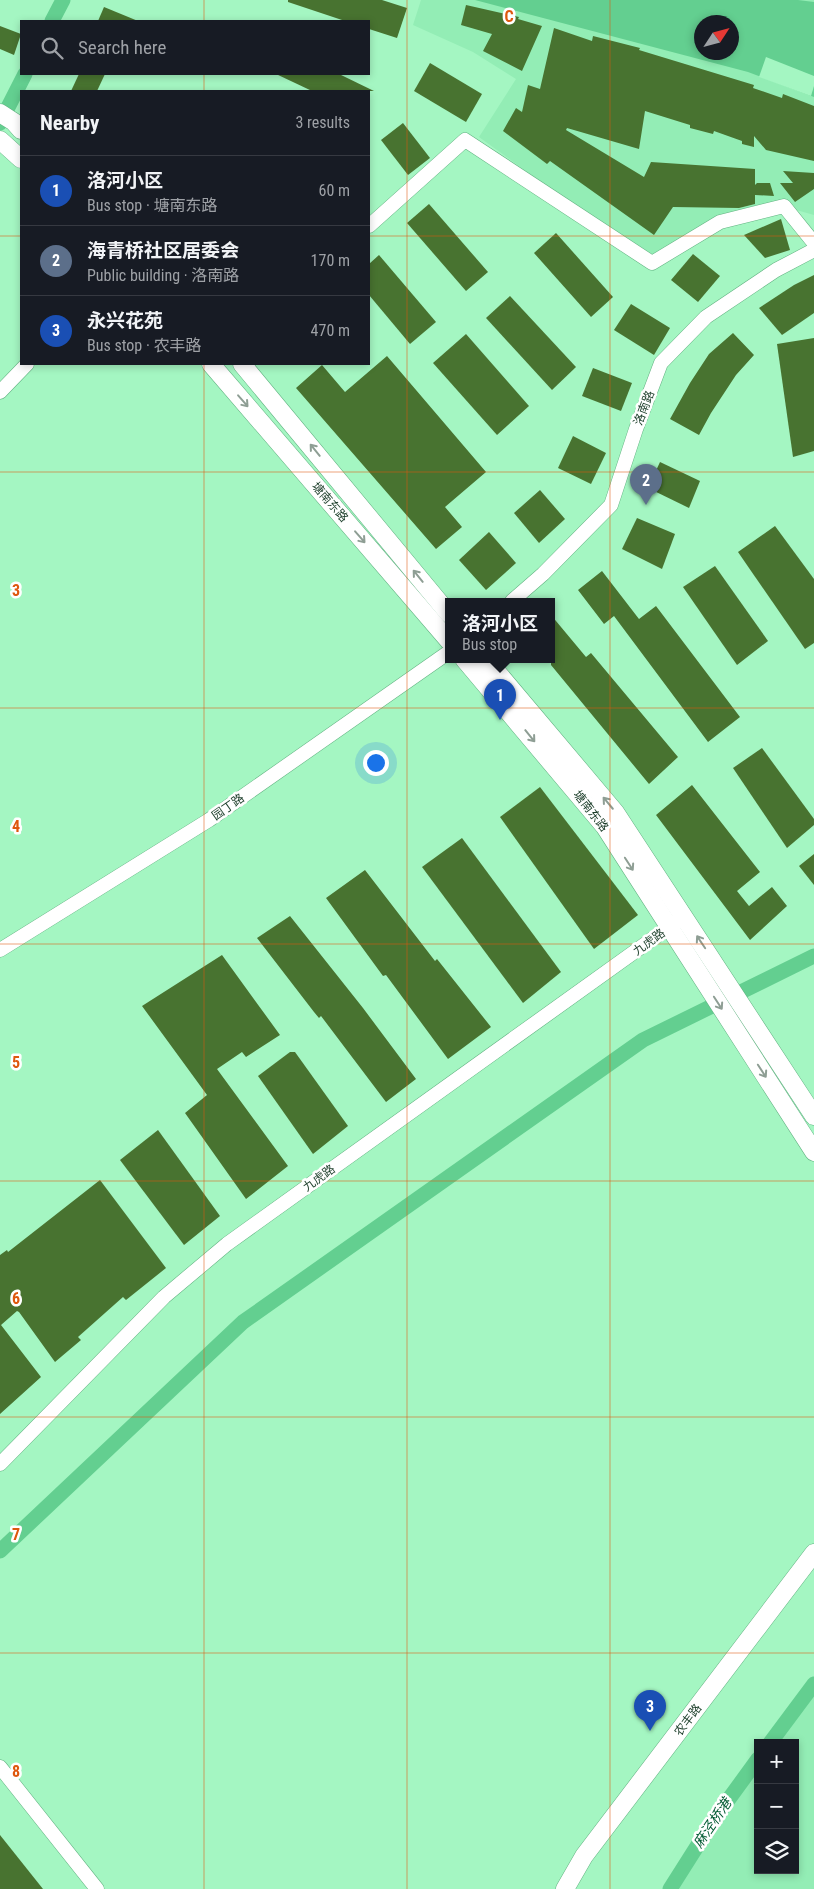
<!DOCTYPE html>
<html lang="en">
<head>
<meta charset="utf-8">
<style>
	body { margin:0; font-family:"Roboto Condensed","Noto Sans SC",sans-serif; background:#242831; color:#f1f3f6 }
	.controls { position:absolute; right:15px; bottom:15px; display:grid; overflow:hidden; border-radius:0px; box-shadow:0 2px 8px #0003 }
	.controls button { width:45px; height:45px; display:grid; place-items:center; padding:0; border:0; border-bottom:1px solid #363941; background:#171b24; color:#f1f3f6; font:25px sans-serif }
	.compass { position:absolute; left:694px; top:15px; width:45px; height:45px; border-radius:50%; background:#171b24; box-shadow:0 2px 8px #0003; rotate:54deg }
	.you { position:absolute; left:375px; top:762px; width:18px; height:18px; margin:-12px; border:4px solid #fff; border-radius:50%; background:#1a73e8; box-shadow:0 0 0 8px #1a73e833 }
	.badge { display:grid; place-items:center; width:32px; height:32px; border-radius:50%; background:#af3e9b; color:#fff; font-size:16px; font-weight:700 }
	.pin { position:absolute; translate:-50% -41px; filter:drop-shadow(0 1px 2px #0008) }
	.pin::after { content:''; position:absolute; top:26px; width:18px; height:15px; background:inherit; clip-path:polygon(0 0,100% 0,50% 100%) }
	.popup { position:absolute; left:445px; top:598px; width:110px; height:65px; box-sizing:border-box; display:grid; place-content:center; border-radius:0px; background:#171b24; filter:drop-shadow(0 1px 4px #0005); font-size:16px; white-space:nowrap; color:#9ea1a6 }
	.popup b { font-size:19px; color:#f1f3f6 }
	.popup::after { content:''; position:absolute; left:50%; top:100%; margin-left:-10px; border:10px solid transparent; border-top-color:#171b24 }
	.list { margin:0; padding:0; list-style:none }
	h2 { display:flex; justify-content:space-between; align-items:center; height:65px; margin:0; padding:0 20px; font-size:21px }
	h2 small { font-size:16px; font-weight:400; color:#9ea1a6 }
	.list li { display:grid; grid-template-columns:32px 1fr auto; gap:15px; align-items:center; box-sizing:border-box; height:70px; padding:0 20px; border-top:1px solid #363941 }
	.list b { display:block; font-size:19px; white-space:nowrap }
	.list p { margin:0; font-size:16px; white-space:nowrap; color:#9ea1a6 }
	.list em { font-size:16px; font-style:normal; color:#9ea1a6 }
	.icon { flex:none; width:28px; height:28px; fill:none; stroke:currentColor; stroke-width:2; stroke-linecap:round; stroke-linejoin:round }
	.map { position:relative; flex:none; width:814px; height:1889px; overflow:hidden }
	.search { position:absolute; background:#171b24; box-shadow:0 2px 8px #0003; left:20px; top:20px; width:350px; height:55px; display:flex; align-items:center; gap:12px; box-sizing:border-box; padding:0 18px; border-radius:0px; color:#9ea1a6; font-size:19px }
	.panel { position:absolute; background:#171b24; box-shadow:0 2px 8px #0003; left:20px; top:90px; width:350px; height:275px; border-radius:0px }
	.map>svg:first-child { display:block }
</style>
</head>
<body>
<div class="map">
<svg width="814" height="1889" viewBox="0 0 814 1889">
	<rect width="100%" height="100%" fill="#a4f6c2"/>
	<g fill="#93edb5" fill-rule="evenodd">
		<path d="M421,0H814V215L775,204L720,222L652,263L479,137L516,79L473,52L413,25ZM702,22H732V52H702Z"/>
		<polygon points="814,1684 814,1889 675,1889 758,1767 758,1870 795,1870 795,1743 774,1743"/>
	</g>
	<path fill="#63cf90" fill-rule="evenodd" d="M475,0H798L814,2V97L748,72ZM702,22H732V52H702Z"/>
	<polygon fill="#a4f6c2" points="766,57 814,76 814,86 811,96 759,77"/>
	<g fill="none" stroke-linecap="round" stroke-linejoin="round">
		<g stroke="#63cf90" stroke-width="15">
			<polyline points="52,21 63,0"/>
			<polyline points="0,123 25,74"/>
			<polyline points="0,1551 243,1322 643,1040 814,956"/>
			<polyline points="770,1743 814,1684"/>
			<polyline points="670,1889 715,1818 758,1759"/>
		</g>
	</g>
	<g fill="#487330">
		<polygon points="288,0 382,0 407,8 397,38 369,29 369,21 345,21 288,2"/>
		<polygon points="466,5 519,17 518,19 542,26 522,71 483,51 492,34 461,25"/>
		<polygon points="104,7 138,21 98,21"/>
		<polygon points="0,26 21,34 14,55 0,49"/>
		<polygon points="554,28 592,41 593,36 640,48 639,50 754,85 753,88 782,98 783,94 814,106 814,161 766,150 754,136 754,147 742,144 742,141 714,131 713,134 690,128 690,125 645,111 639,149 567,128 566,130 644,177 651,162 755,169 755,185 757,183 770,183 774,196 755,195 755,204 739,208 673,207 654,235 550,161 547,164 503,131 516,108 522,112 528,85 540,89"/>
		<polygon points="430,63 482,94 466,122 414,91"/>
		<polygon points="79,74 105,74 97,91 71,91"/>
		<polygon points="276,74 339,74 374,91 312,91"/>
		<polygon points="403,123 430,158 408,175 381,140"/>
		<polygon points="783,171 814,173 814,189 795,202 780,183 793,183"/>
		<polygon points="429,204 488,272 466,291 407,223"/>
		<polygon points="781,219 790,250 765,258 744,235"/>
		<polygon points="556,233 613,297 591,317 534,253"/>
		<polygon points="693,254 720,276 698,302 671,280"/>
		<polygon points="379,255 436,322 410,344 369,295 369,264"/>
		<polygon points="814,275 814,313 782,335 759,308 794,285"/>
		<polygon points="510,296 576,367 552,390 486,318"/>
		<polygon points="631,304 670,328 654,355 614,330"/>
		<polygon points="733,333 754,355 736,375 711,413 699,435 670,419 690,383 709,354"/>
		<polygon points="466,334 529,406 497,435 433,363"/>
		<polygon points="814,338 814,451 793,457 777,344"/>
		<polygon points="387,356 486,472 445,507 462,527 436,549 296,388 322,365 345,392"/>
		<polygon points="593,368 632,383 621,411 582,396"/>
		<polygon points="573,436 606,453 591,484 558,468"/>
		<polygon points="660,462 700,481 689,508 648,488"/>
		<polygon points="540,490 565,519 539,543 514,513"/>
		<polygon points="637,518 675,534 662,569 622,549"/>
		<polygon points="775,526 814,579 814,643 805,649 738,552"/>
		<polygon points="489,532 516,563 486,590 459,560"/>
		<polygon points="715,566 768,641 737,665 683,587"/>
		<polygon points="602,571 639,619 656,606 740,717 708,742 614,616 604,624 578,590"/>
		<polygon points="551,615 586,657 591,653 678,757 649,784 551,665"/>
		<polygon points="762,748 814,819 814,825 787,848 733,768"/>
		<polygon points="692,785 760,872 737,891 749,906 772,887 787,906 750,940 656,815"/>
		<polygon points="540,787 638,915 594,949 500,817"/>
		<polygon points="462,838 561,972 523,1003 422,867"/>
		<polygon points="814,854 814,885 799,866"/>
		<polygon points="365,870 435,961 437,959 491,1027 448,1059 386,975 383,976 326,898"/>
		<polygon points="290,916 363,1008 416,1079 386,1102 321,1016 319,1018 314,1012 257,938"/>
		<polygon points="222,955 280,1035 246,1057 242,1052 217,1069 288,1166 246,1199 185,1113 207,1095 142,1006"/>
		<polygon points="290,1052 295,1052 348,1126 313,1154 258,1076"/>
		<polygon points="158,1130 220,1216 184,1245 120,1160"/>
		<polygon points="100,1180 166,1268 126,1300 123,1297 78,1337 81,1340 55,1362 19,1312 17,1311 1,1325 41,1377 0,1414 0,1255 7,1250 8,1252"/>
		<polygon points="0,1835 43,1889 0,1889"/>
	</g>
	<g fill="none" stroke-linecap="round" stroke-linejoin="round">
		<defs>
			<g id="minor">
				<polyline points="369,226 465,140 652,263 720,222 784,206 814,243"/>
				<polyline points="0,392 27,364"/>
				<polyline points="512,601 543,574 611,505 636,429 661,363 706,317 776,270 814,250"/>
				<polyline points="0,950 209,820 449,652"/>
				<polyline points="0,1464 164,1297 227,1244 676,922"/>
				<polyline points="0,1767 97,1889"/>
			</g>
			<g id="major">
				<polyline points="0,113 14,122 21,130"/>
				<polyline points="0,140 21,159"/>
				<polyline points="211,364 449,641"/>
				<polyline points="242,364 449,614"/>
				<polyline points="464,659 605,827 814,1152"/>
				<polyline points="486,659 615,812 814,1116"/>
				<polyline points="565,1889 584,1856 814,1553"/>
			</g>
		</defs>
		<use href="#minor" stroke="#62b281" stroke-width="15"/>
		<use href="#major" stroke="#62b281" stroke-width="19"/>
		<use href="#minor" stroke="#fff" stroke-width="14"/>
		<use href="#major" stroke="#fff" stroke-width="18"/>
	</g>
	<defs><path id="oneway-shaft" d="M-6 0H5M1.5-3L5.5 0L1.5 3" fill="none" stroke-width="1.6" stroke-linecap="round" stroke-linejoin="round" transform="scale(1.25)"/></defs>
	<g stroke="#8e9e94">
		<use href="#oneway-shaft" transform="translate(243 401) rotate(49)"/>
		<use href="#oneway-shaft" transform="translate(315 450) rotate(-129)"/>
		<use href="#oneway-shaft" transform="translate(360 537) rotate(49)"/>
		<use href="#oneway-shaft" transform="translate(418 576) rotate(-129)"/>
		<use href="#oneway-shaft" transform="translate(530 736) rotate(51)"/>
		<use href="#oneway-shaft" transform="translate(608 803) rotate(-130)"/>
		<use href="#oneway-shaft" transform="translate(629 864) rotate(57)"/>
		<use href="#oneway-shaft" transform="translate(701 942) rotate(-124)"/>
		<use href="#oneway-shaft" transform="translate(718 1003) rotate(57)"/>
		<use href="#oneway-shaft" transform="translate(762 1071) rotate(57)"/>
	</g>
	<path fill="none" stroke="#de580e" stroke-width="1" stroke-opacity="0.55" d="M204,0V21M407,0V1889M610,0V1889M204,74V91M0,236H21M369,236H814M204,364V1889M0,472H814M0,708H814M0,944H814M0,1181H814M0,1417H814M0,1653H814"/>
	<g text-anchor="middle" stroke-width="5" stroke-linejoin="round" paint-order="stroke">
		<g font-size="12" fill="#1c3e2a" stroke="#fff">
			<text transform="translate(644 408) rotate(-69)" y="4">洛南路</text>
			<text transform="translate(330 502) rotate(49)" y="4">塘南东路</text>
			<text transform="translate(228 807) rotate(-35)" y="4">园丁路</text>
			<text transform="translate(591 811) rotate(52)" y="4">塘南东路</text>
			<text transform="translate(649 942) rotate(-36)" y="4">九虎路</text>
			<text transform="translate(319 1178) rotate(-36)" y="4">九虎路</text>
			<text transform="translate(688 1720) rotate(-53)" y="4">农丰路</text>
		</g>
		<g font-size="14" font-style="italic" fill="#025a32" stroke="#fff">
			<text transform="translate(712 1823) rotate(-56)" y="5">麻泾桥港</text>
		</g>
	</g>
	<g font-size="16" text-anchor="middle" font-weight="bold" fill="#de580e" stroke="#fff" stroke-width="5" stroke-linejoin="round" paint-order="stroke">
		<text x="509" y="22">C</text>
		<text x="16" y="596">3</text>
		<text x="16" y="832">4</text>
		<text x="16" y="1068">5</text>
		<text x="16" y="1304">6</text>
		<text x="16" y="1540">7</text>
		<text x="16" y="1777">8</text>
	</g>
</svg>
<div class="controls">
<button>+</button>
<button>−</button>
<button><svg class="icon" aria-label="layers" viewBox="0 0 24 24"><path d="M12 4l9 5-9 5-9-5zM3 14l9 5 9-5"/></svg></button>
</div>
<svg class="compass" viewBox="-18 -18 36 36"><path d="M0-13l5 13h-10z" fill="#e53935"/><path d="M0 13l5-13h-10z" fill="#9ea1a6"/></svg>
<div class="you"></div>
<div class="pin badge" style="left:500px;top:720px;background:#1a4fb4">1</div>
<div class="popup"><b>洛河小区</b>Bus stop</div>
<div class="pin badge" style="left:646px;top:505px;background:#5c6f8a">2</div>
<div class="pin badge" style="left:650px;top:1731px;background:#1a4fb4">3</div>
<div class="search"><svg class="icon" aria-label="search" viewBox="0 0 24 24"><circle cx="10" cy="10" r="6"/><path d="M15 15l6 6"/></svg>Search here</div>
<section class="panel">
<h2>Nearby<small>3 results</small></h2>
<ul class="list">
<li><span class="badge" style="background:#1a4fb4">1</span><div><b>洛河小区</b><p>Bus stop · 塘南东路</p></div><em>60 m</em></li>
<li><span class="badge" style="background:#5c6f8a">2</span><div><b>海青桥社区居委会</b><p>Public building · 洛南路</p></div><em>170 m</em></li>
<li><span class="badge" style="background:#1a4fb4">3</span><div><b>永兴花苑</b><p>Bus stop · 农丰路</p></div><em>470 m</em></li>
</ul>
</section>
</div>
</body>
</html>
